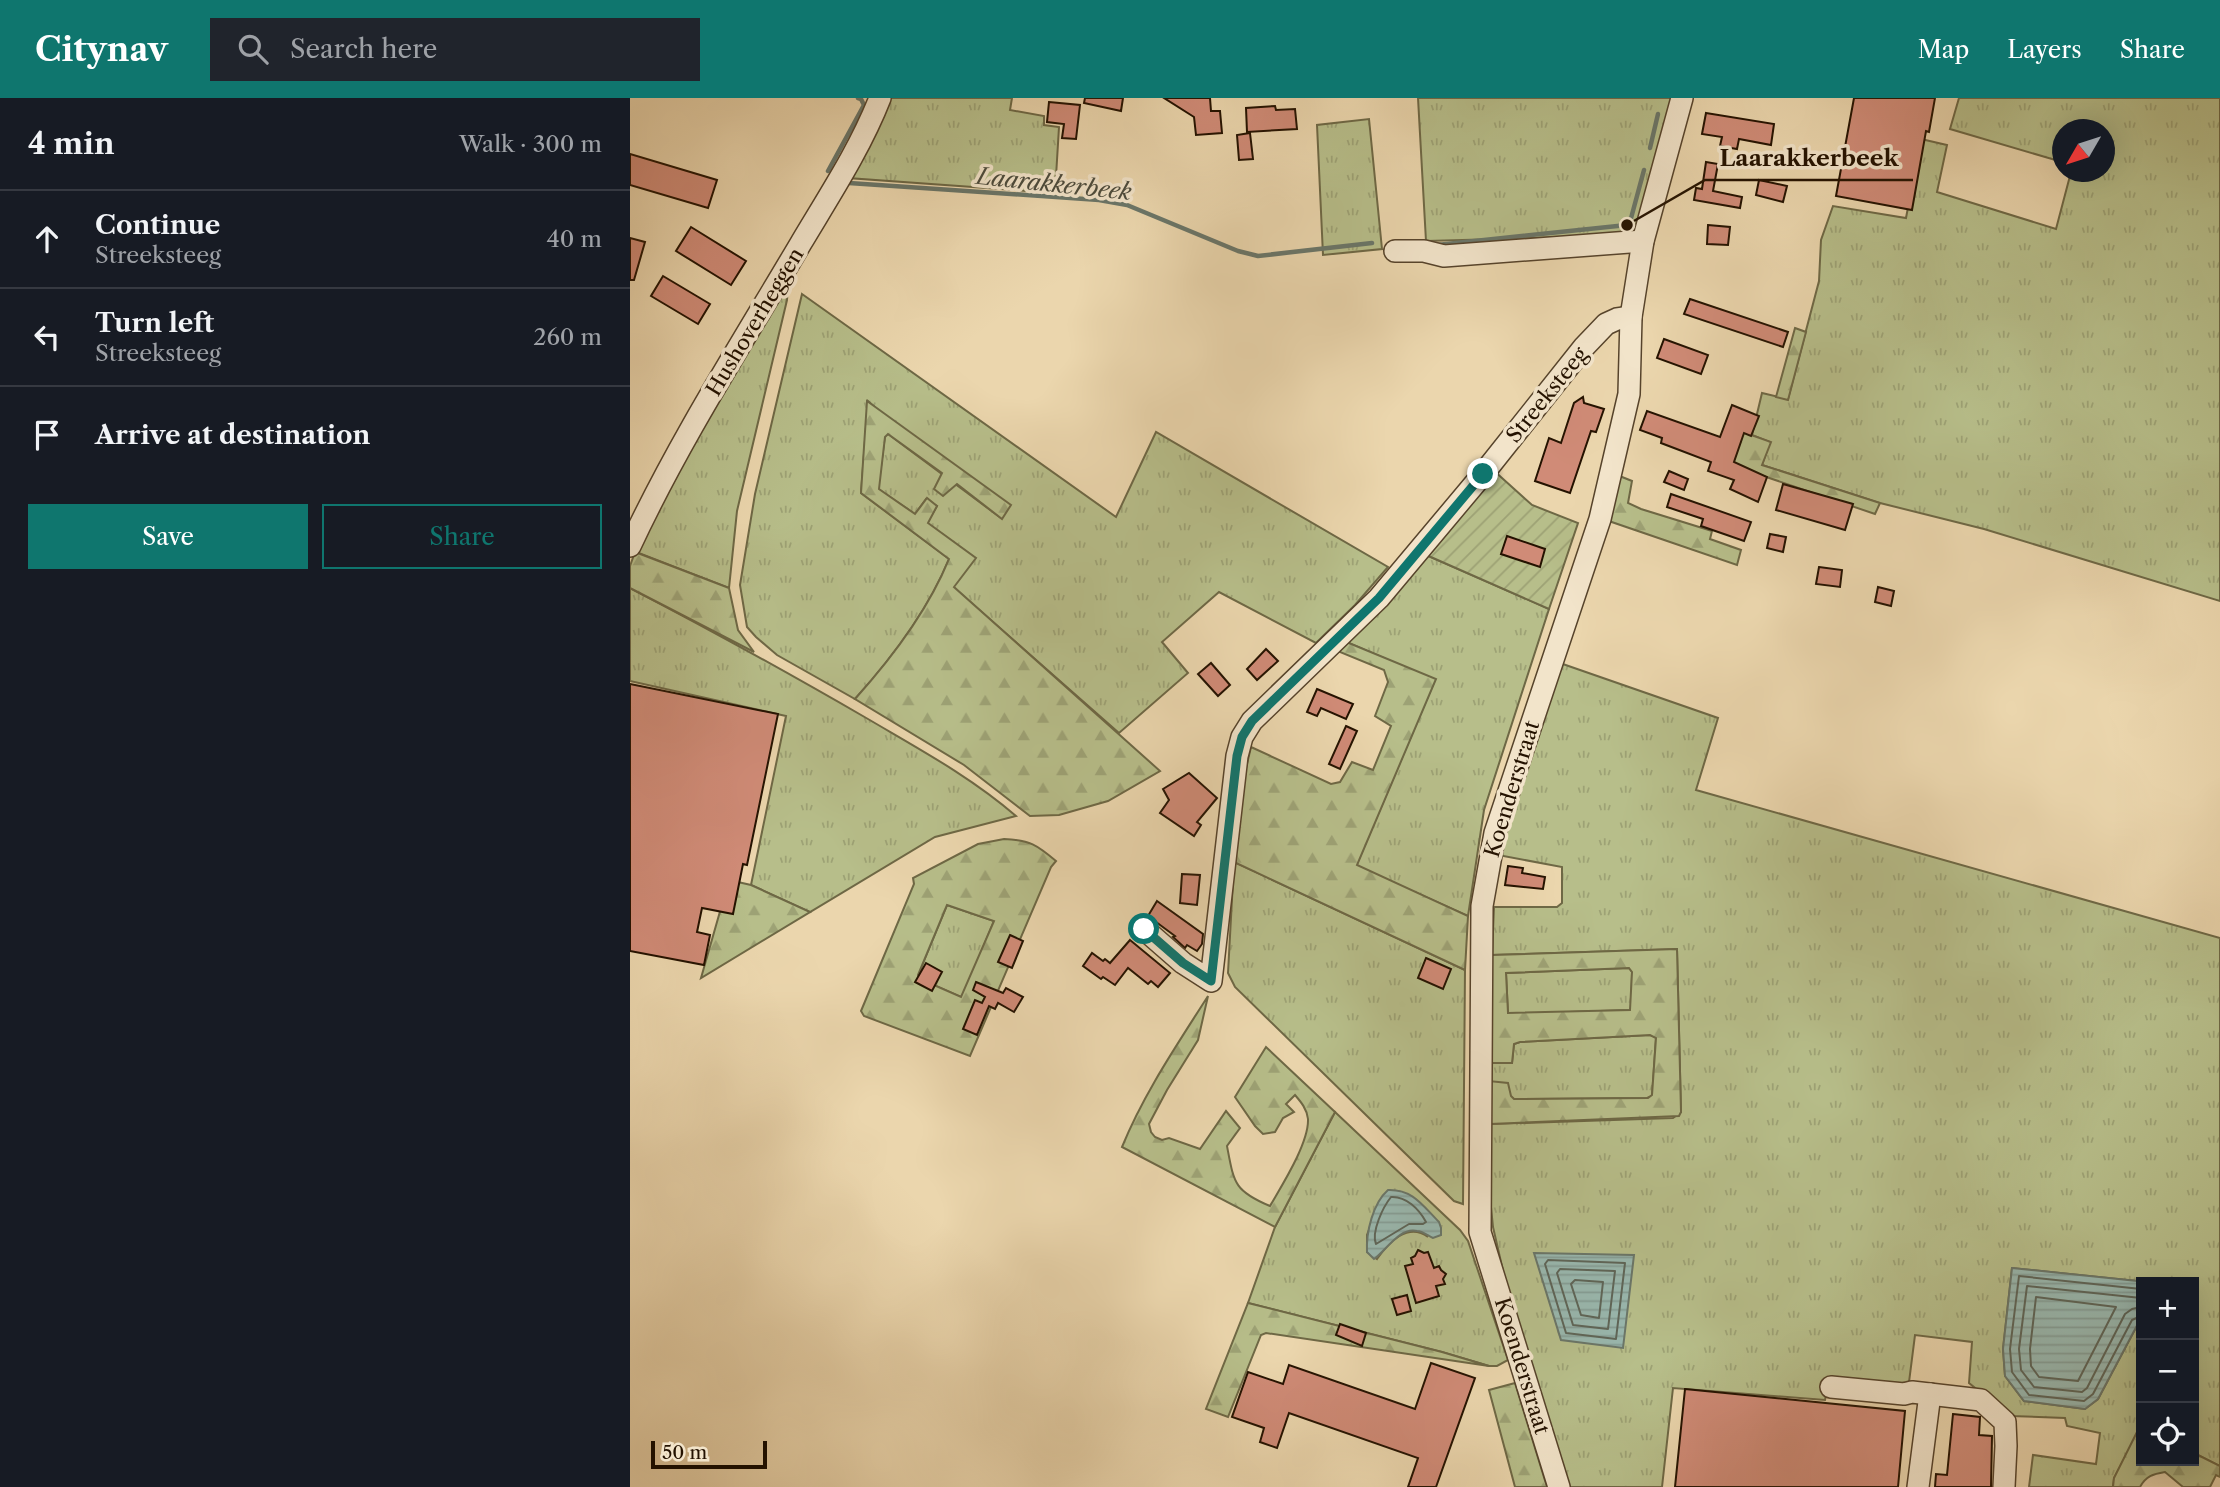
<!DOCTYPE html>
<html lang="en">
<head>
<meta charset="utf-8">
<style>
	body { margin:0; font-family:"Libre Caslon Text",serif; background:#20242c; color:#f1f3f6 }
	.controls { position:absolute; right:21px; bottom:21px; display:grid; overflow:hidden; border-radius:0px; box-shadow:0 7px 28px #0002 }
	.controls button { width:63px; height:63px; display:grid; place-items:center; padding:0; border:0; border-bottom:2px solid #363941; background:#171b24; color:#f1f3f6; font:35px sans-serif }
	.compass { position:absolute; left:1422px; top:21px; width:63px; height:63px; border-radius:50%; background:#171b24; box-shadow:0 7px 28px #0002; rotate:231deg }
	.scale { position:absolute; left:21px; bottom:18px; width:116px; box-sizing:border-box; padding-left:7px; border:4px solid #241200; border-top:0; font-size:19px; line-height:24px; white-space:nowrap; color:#241200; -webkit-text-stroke:5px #f2e4ca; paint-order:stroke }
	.stop { position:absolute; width:21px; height:21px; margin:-16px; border:5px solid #0f766e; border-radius:50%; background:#fff }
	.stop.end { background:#0f766e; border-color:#fff; box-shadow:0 2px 7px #0008 }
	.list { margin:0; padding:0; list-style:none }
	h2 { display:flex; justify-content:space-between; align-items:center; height:91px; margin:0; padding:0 28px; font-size:30px }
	h2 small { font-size:23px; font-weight:400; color:#9ea1a6 }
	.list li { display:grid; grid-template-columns:46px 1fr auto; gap:21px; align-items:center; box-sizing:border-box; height:98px; padding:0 28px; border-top:2px solid #363941 }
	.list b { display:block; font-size:26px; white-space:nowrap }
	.list p { margin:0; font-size:23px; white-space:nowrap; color:#9ea1a6 }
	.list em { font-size:23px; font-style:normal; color:#9ea1a6 }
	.actions { display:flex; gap:14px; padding:21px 28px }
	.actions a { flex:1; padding:16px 0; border:2px solid #0f766e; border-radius:0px; text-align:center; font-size:24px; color:#0f766e }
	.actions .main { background:#0f766e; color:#fff }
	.icon { flex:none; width:38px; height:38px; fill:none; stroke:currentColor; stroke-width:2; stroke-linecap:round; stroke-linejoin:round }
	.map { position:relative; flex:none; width:1590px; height:1389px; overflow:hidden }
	header { display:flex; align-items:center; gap:42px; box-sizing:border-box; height:98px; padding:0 35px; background:#0f766e; color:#fff }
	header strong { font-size:33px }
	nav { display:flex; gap:38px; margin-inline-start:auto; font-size:24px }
	.search { width:490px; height:63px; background:#20242c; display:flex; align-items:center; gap:18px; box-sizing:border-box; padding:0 24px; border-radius:0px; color:#9ea1a6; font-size:26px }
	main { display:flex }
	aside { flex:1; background:#171b24 }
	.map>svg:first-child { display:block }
</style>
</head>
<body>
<header>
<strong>Citynav</strong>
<div class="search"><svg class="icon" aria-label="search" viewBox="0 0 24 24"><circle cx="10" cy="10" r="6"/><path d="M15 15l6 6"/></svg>Search here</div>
<nav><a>Map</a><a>Layers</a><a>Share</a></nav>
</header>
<main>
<aside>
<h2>4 min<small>Walk · 300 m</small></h2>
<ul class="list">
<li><svg class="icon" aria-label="ahead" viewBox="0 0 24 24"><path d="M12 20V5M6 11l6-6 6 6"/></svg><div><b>Continue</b><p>Streeksteeg</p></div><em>40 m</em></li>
<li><svg class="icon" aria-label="left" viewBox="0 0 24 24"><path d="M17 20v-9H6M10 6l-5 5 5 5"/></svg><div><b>Turn left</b><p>Streeksteeg</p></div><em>260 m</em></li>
<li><svg class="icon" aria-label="arrive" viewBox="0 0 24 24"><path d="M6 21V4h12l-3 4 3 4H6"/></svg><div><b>Arrive at destination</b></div></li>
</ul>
<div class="actions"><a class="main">Save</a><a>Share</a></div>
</aside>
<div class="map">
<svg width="1590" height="1389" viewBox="0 0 1590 1389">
	<defs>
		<pattern id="grass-tufts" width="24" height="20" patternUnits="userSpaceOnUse" patternTransform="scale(1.75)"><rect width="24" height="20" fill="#b7be8a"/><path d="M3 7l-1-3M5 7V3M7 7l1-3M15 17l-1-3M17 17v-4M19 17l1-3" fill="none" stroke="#9da275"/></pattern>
		<pattern id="forest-firs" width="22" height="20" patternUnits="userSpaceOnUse" patternTransform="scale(1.75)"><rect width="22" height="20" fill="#b7be8a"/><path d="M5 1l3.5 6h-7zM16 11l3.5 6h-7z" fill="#9da275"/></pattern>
		<pattern id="garden-furrows" width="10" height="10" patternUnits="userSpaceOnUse" patternTransform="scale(1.75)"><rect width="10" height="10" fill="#b7be8a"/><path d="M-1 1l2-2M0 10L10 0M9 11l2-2" fill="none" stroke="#9da275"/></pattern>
		<pattern id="water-rules" width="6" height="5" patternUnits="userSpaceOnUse" patternTransform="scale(1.75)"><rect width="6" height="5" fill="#99b8af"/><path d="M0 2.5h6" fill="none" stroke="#849d95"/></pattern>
	</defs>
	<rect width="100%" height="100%" fill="#ebd6ad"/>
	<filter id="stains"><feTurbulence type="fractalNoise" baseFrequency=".00286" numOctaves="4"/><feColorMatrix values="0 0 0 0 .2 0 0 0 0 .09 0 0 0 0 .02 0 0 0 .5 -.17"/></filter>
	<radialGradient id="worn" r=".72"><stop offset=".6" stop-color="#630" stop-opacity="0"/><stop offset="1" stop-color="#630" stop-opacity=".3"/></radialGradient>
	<g fill="url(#grass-tufts)" stroke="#6e6845" stroke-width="2" fill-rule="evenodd">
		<polygon points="258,0 382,0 380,12 414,18 414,27 429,29 425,95 218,80"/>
		<polygon points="788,0 1044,0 1005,137 796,143"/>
		<polygon points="1329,0 1590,0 1590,503 1354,431 1250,405 1132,367 1140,344 1122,337 1132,295 1158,301 1189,183 1191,142 1203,108 1276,120 1291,41 1317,47 1307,94 1426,131 1441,74 1475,74 1475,32 1433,32 1432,64 1320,31"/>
		<polygon points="739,21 752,151 693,157 687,27"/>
		<polygon points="153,185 158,188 157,202 107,413 99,490 6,454 35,390"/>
		<path d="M172,196L486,419L526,334L758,469L725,507L686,545L589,494L532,544L558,575L489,635L323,489L345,460L297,425L307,408L296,401L285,416L248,391L255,338L258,336L371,420L238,303L231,395L319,461C298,512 262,560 225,601L147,557L126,539L117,529L110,487L125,396Z"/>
		<polygon points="794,456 919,511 854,712 838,818 726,768 805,582 714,543"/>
		<path d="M0,490C81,532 160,576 238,621C289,651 341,679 386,718L305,739L180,814L121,787L156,618L0,583Z"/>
		<polygon points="927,564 1088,620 1066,692 1590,840 1590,1368 1564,1355 1564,1184 1517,1184 1382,1170 1373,1251 1375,1278 1394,1303 1455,1311 1468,1301 1511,1220 1511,1329 1484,1380 1483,1389 1399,1389 1403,1357 1466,1366 1470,1335 1437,1328 1435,1320 1380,1318 1339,1285 1342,1244 1285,1237 1278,1292 1199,1284 1195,1302 1043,1290 1032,1389 938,1389 874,1177 863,1129 860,1099 860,1026 1043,1020 1051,1014 1047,851 862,857 864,809 927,809 932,805 932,769 868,757"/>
		<polygon points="604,764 835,872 833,1106 824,1103 605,889 598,875"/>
		<polygon points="317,807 364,823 334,896 331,899 290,881 288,877"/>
		<polygon points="999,870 1002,874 1001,912 878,916 876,875"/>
		<polygon points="1020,937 1026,939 1022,998 1017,1000 884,1001 859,983 859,965 882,965 884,946 890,944"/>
		<path d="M705,1014L830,1132L838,1143L878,1262L867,1268H859L812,1254L618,1205L645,1129ZM750,1103L798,1139C778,1124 759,1144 747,1161L737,1154V1137Z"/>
	</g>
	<g fill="url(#forest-firs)" stroke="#6e6845" stroke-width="2" fill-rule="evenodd">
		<polygon points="1165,230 1176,234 1158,302 1146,299"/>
		<path d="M237,303L381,407L372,421L327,386L313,398L304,391L312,375L258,336L255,339L249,391L285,416L297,400L307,408L298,425L346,460L324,489L530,673L478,703L429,717L400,718L334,667L225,601C262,560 298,513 319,461L231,395Z"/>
		<polygon points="1110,333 1141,344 1132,367 1250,405 1245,416 1101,367"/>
		<polygon points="987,377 1002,383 998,405 1011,411 1082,433 1080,441 1111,452 1107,467 973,421"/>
		<polygon points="5,454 99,490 108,532 124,554 0,490 0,468"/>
		<polygon points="714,543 806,581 727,767 838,818 835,872 604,764 613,683 621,649 701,686 710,684 722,664 743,672 761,628 745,618 758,584 754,572 705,552"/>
		<path d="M374,741C400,742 407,747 426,763L421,769L340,958L234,918L231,913L284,786L283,780L348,746ZM317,807L364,823L331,899L290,881L288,877Z"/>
		<polygon points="99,782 121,787 180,814 71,880"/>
		<path d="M1047,851L1051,1014L1049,1018L860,1026L859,983L878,985L881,998L884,1001L1018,1000L1022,997L1026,940L1020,937L890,944L884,946L882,965H859L862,857ZM999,870L1002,874L1000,912L878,915L876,875Z"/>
		<path d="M578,898L568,942L537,992L519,1026L521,1034L525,1039L532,1042L539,1040L570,1051L596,1013L610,1030L597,1048C604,1085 604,1093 640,1108C652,1087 679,1045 678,1021C677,1011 671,1004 665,997L656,1006L664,1014L653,1020L645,1034L633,1036L625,1028L605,999L636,949L705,1014L645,1129L492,1049C514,995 547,947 578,898Z"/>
		<polygon points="618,1205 812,1254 859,1268 636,1235 631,1237 598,1319 576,1311"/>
		<polygon points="885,1285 917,1389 885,1389 859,1292"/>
		<path d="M1510,1328L1511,1363H1564V1355L1590,1368V1379L1586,1377L1580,1389H1553L1535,1374C1523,1376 1516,1378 1510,1389H1483L1484,1380Z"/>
	</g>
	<polygon fill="url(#garden-furrows)" stroke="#6e6845" stroke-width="2" points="862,371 902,407 948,425 919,511 794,456"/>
	<g fill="url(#water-rules)" stroke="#6a7669" stroke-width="2">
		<path d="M758,1092C783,1091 793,1108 809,1124L811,1130V1137L803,1140C798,1138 793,1133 787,1133C769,1129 756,1153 744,1161L737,1154C736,1134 743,1105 758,1092Z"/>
		<polygon points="904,1155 1004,1157 993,1250 931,1242"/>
		<polygon points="1382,1170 1517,1184 1511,1184 1511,1220 1468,1301 1455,1311 1394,1303 1375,1278 1373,1251"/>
	</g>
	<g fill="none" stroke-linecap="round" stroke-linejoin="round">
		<g stroke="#5e6558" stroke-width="2">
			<path d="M761,1099C776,1098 789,1111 796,1124L793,1126H779L746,1146C741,1134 753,1109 761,1099Z"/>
			<polygon points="918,1162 995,1165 986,1241 936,1235 915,1166"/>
			<polygon points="930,1171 985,1173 978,1231 943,1227 927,1175"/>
			<polygon points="945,1182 973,1184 969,1220 951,1217 941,1186"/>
			<polyline points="1511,1191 1389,1178 1380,1251 1382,1274 1399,1297 1454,1303 1463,1296 1502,1222 1511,1218"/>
			<polygon points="1406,1199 1486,1209 1448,1283 1409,1279 1401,1268 1400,1251"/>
			<polyline points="1511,1200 1397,1188 1389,1251 1391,1272 1404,1289 1452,1294 1457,1290 1495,1216 1502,1211 1511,1209"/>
		</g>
		<g stroke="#6a7669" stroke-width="4.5">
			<polyline points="1020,50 1028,16"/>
			<polyline points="198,73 234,7 231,1 228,0"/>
			<polyline points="219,85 469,102 497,107 608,153 628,158 742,145"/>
			<polyline points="807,147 997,127 1000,124 1014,72"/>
		</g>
	</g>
	<g fill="#d08b77" stroke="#241200" stroke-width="2">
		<polygon points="455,0 493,0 491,13 454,5"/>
		<polygon points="534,0 580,0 581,13 590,13 592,35 566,37 564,19"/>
		<polygon points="1224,0 1305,0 1299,34 1296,33 1282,112 1206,98"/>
		<polygon points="419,4 450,7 446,41 432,40 434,26 417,24"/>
		<polygon points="645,8 646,12 665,11 667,31 617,34 616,10"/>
		<polygon points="1076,15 1144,26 1141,47 1109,41 1107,51 1090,48 1092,39 1072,36"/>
		<polygon points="620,35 623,61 609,62 607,37"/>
		<polygon points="0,56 87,82 78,110 0,87"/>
		<polygon points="1076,64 1088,66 1083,93 1112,99 1110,110 1064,102 1066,90 1072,91"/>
		<polygon points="1129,82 1157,88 1153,104 1126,97"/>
		<polygon points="1078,127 1100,129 1098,147 1077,146"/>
		<polygon points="61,129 116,163 101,187 46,153"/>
		<polygon points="0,140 15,144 4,182 0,182"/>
		<polygon points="33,178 80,206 68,226 21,198"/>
		<polygon points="1060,201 1158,234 1153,249 1054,216"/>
		<polygon points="1034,241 1078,257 1071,276 1027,260"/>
		<polygon points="953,299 954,305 974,311 966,334 961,333 940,395 905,383 919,340 931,345 944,305"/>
		<polygon points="1102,307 1129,318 1121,338 1114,335 1104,364 1137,379 1128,404 1100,391 1104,382 1078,373 1081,364 1031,345 1032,340 1010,332 1017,313 1090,339"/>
		<polygon points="1039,373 1058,381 1054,392 1034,384"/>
		<polygon points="1153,386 1223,406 1215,432 1146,412"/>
		<polygon points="1041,396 1121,424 1114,443 1071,428 1073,421 1037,409"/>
		<polygon points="1140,436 1156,439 1153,454 1137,450"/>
		<polygon points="877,438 915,451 910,469 871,456"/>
		<polygon points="1189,469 1212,472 1210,489 1186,486"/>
		<polygon points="1248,489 1264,493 1261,508 1245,504"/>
		<polygon points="636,551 648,563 627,582 617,571"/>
		<polygon points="581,565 600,587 588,598 568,576"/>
		<polygon points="0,586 148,616 117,767 113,766 103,816 72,810 67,834 80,837 74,867 0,853"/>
		<polygon points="687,591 723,606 716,621 691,610 687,618 677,614"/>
		<polygon points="716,628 727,633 710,671 699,666"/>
		<polygon points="559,675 587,700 567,724 571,727 564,738 530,715 539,702 533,691"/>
		<polygon points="878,768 893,770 892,775 915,779 913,791 875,787"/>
		<polygon points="552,776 570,777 567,807 550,805"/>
		<polygon points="527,803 573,836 572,846 567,853 557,847 555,850 543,839 545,838 518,818"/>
		<polygon points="380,837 393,843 382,870 368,864"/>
		<polygon points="500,842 540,875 528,889 521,883 518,886 498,870 485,887 473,879 471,881 453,868 462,855 473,863 475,861 480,865"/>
		<polygon points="796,860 821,871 813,891 788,880"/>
		<polygon points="296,865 312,874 302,893 285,884"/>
		<polygon points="346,884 373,895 376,890 393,899 384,914 368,905 365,911 359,908 347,937 333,931 345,902 352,905 355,899 343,892"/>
		<polygon points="788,1152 794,1155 798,1154 804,1170 809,1168 811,1172 816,1176 813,1181 815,1186 806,1188 809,1198 786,1205 775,1168 783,1166 781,1160 785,1158"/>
		<polygon points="777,1197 781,1213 767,1217 762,1201"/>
		<polygon points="710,1226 736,1235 732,1248 706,1237"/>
		<polygon points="801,1265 845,1280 806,1389 778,1389 788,1360 659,1315 647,1350 630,1344 634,1330 602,1319 618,1274 653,1286 659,1267 785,1311"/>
		<polygon points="1055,1291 1275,1313 1268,1389 1045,1389"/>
		<polygon points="1323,1316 1350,1319 1349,1337 1362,1338 1361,1389 1305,1389 1306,1376 1317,1377"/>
	</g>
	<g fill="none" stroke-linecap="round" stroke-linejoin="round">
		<defs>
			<g id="minor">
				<polyline points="765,153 794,153 814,158 1013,143"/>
				<path d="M0,448C49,343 112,245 171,145C199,98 230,51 250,0"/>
				<polyline points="514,831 553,865 581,883 607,658 612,639 622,623 749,500 853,376 954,249 976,226 987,221 1001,219"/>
				<polyline points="1201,1289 1274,1296 1282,1294 1351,1302 1375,1324 1376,1348 1374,1389"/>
				<polyline points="929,1389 850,1134 852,808 865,735 970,421 999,296 1001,219 1013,143 1052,0"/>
				<polyline points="1288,1389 1300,1296"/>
			</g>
		</defs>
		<use href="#minor" stroke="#56432b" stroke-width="24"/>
		<use href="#minor" stroke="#f2e4ca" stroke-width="21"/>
	</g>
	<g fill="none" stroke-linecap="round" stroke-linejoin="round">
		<polyline stroke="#0f766e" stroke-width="9" points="514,831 553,865 581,883 607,658 612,639 622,623 749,500 853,376"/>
	</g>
	<g text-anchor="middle" stroke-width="7" stroke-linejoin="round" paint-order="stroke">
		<g font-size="21" fill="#241200" stroke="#f2e4ca">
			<text transform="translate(125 224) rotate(-59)" y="7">Hushoverheggen</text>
			<text transform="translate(917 297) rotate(-51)" y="7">Streeksteeg</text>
			<text transform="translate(882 691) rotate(-73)" y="7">Koenderstraat</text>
			<text transform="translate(892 1268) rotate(73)" y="7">Koenderstraat</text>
		</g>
		<g font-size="23" font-style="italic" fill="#4d4c3d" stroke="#f2e4ca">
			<text transform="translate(424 86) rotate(6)" y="8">Laarakkerbeek</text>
		</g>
	</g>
	<path fill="none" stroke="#241200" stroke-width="2.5" d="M997 127L1075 82H1283"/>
	<circle fill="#241200" stroke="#f2e4ca" stroke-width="2.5" cx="997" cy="127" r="7"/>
	<g font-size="23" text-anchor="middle" font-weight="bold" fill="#241200" stroke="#f2e4ca" stroke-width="7" stroke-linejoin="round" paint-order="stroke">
		<text x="1179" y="68">Laarakkerbeek</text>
	</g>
	<rect width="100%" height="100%" filter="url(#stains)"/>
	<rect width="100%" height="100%" fill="url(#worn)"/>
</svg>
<div class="controls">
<button>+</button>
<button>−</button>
<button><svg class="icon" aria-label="locate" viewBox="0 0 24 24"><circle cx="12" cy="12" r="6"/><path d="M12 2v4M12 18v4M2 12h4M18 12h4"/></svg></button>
</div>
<svg class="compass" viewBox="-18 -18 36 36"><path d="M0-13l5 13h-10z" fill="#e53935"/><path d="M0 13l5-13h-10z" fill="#9ea1a6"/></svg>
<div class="scale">50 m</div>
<div class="stop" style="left:514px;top:831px"></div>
<div class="stop end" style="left:853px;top:376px"></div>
</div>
</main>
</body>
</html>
